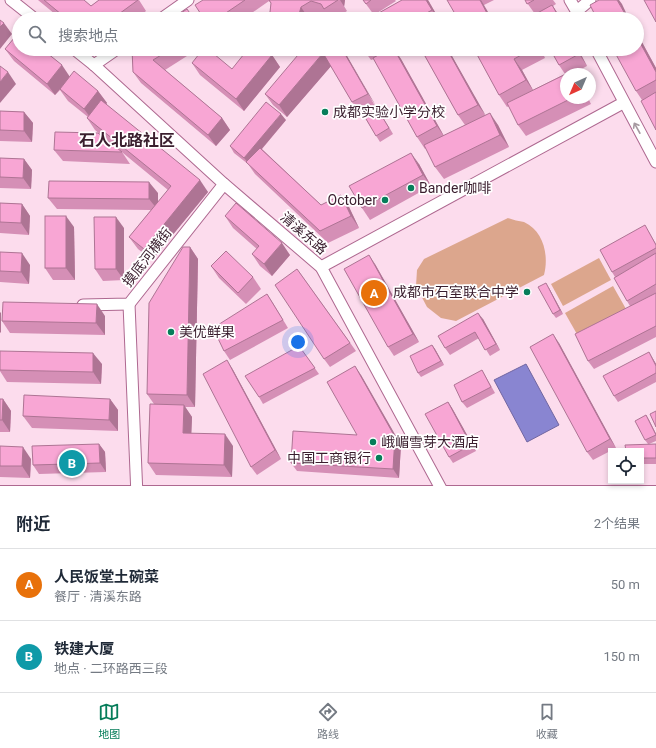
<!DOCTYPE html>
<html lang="zh">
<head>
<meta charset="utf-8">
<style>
	body { margin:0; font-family:Roboto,"Noto Sans SC",sans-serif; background:#f6f6f7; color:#1f2937 }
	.controls { position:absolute; right:12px; bottom:12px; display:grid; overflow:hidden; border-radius:0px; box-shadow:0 2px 6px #0003 }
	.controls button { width:36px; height:36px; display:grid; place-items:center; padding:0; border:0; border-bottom:1px solid #e0e1e3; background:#fff; color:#1f2937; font:20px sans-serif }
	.compass { position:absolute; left:560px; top:68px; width:36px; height:36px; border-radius:50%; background:#fff; box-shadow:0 2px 6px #0003; rotate:224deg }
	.you { position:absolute; left:298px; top:342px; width:14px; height:14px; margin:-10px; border:3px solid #fff; border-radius:50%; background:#1a73e8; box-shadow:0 0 0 6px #1a73e833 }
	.badge { display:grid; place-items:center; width:26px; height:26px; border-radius:50%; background:#067d5a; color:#fff; font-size:13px; font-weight:700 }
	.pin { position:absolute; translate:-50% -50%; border:2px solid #fff; box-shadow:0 1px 4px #0006 }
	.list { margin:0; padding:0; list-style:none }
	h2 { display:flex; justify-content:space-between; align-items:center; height:52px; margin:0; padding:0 16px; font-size:17px }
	h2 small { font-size:13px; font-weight:400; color:#747a83 }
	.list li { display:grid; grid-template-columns:26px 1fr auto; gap:12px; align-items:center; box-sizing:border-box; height:72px; padding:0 16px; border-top:1px solid #e0e1e3 }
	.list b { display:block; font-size:15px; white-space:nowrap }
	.list p { margin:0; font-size:13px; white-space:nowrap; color:#747a83 }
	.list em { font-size:13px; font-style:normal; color:#747a83 }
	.icon { flex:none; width:22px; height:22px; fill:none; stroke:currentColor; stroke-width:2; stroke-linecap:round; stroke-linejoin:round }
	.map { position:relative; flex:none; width:656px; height:496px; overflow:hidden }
	.search { position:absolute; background:#fff; box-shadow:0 2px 6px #0003; left:12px; right:12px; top:12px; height:44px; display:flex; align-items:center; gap:10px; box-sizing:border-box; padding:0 14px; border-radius:22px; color:#747a83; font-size:15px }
	.sheet { height:196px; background:#fff }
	nav { display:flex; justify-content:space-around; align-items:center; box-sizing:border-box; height:56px; border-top:1px solid #e0e1e3; background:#fff; font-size:11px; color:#747a83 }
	nav a { display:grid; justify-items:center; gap:2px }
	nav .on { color:#067d5a }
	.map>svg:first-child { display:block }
</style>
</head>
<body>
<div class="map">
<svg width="656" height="496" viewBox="0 0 656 496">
	<rect width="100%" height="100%" fill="#fcdced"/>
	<g fill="#dca68d">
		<path d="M508,218C513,220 519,221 524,222C544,231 549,256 544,275L456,321L441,318L427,307L416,286L417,270L424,259Z"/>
		<polygon points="599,258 611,280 563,306 551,284"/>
		<polygon points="613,286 626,309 578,336 565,313"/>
	</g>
	<polygon fill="#8985d1" stroke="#7166a0" points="526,364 559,425 527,442 494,380"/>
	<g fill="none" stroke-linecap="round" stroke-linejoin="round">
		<defs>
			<g id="minor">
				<polyline points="11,0 35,19"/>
				<polyline points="570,0 581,19"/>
				<polyline points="577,11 590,0"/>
				<polyline points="161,19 188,0"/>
				<polyline points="74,49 94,65 224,184 321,267 445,496"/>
				<polyline points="596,49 656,162"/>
				<polyline points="94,65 117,49"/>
				<polyline points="321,267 623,103"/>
				<polyline points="129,304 137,496"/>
				<polyline points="83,305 129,304 224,184"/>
			</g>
			<polyline id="major" points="0,493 656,493"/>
		</defs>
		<use href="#minor" stroke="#ae6890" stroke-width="13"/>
		<use href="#major" stroke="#ae6890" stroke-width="16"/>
		<use href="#minor" stroke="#fff" stroke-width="11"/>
		<use href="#major" stroke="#fff" stroke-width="14"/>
	</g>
	<g fill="#d58fb6">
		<polygon points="38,0 84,0 91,6 99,0 139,0 146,11 136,19 61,19"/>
		<polygon points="203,0 345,0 344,7 347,11 335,19 331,19 329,16 319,13 309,19 270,12 271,3 269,1 243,19 204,19"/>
		<polygon points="363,0 395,0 396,1 374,15"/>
		<polygon points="402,0 428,0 439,19 368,19"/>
		<polygon points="447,0 494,0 484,5"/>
		<polygon points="525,0 553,0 556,4 553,6 561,19 534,19 535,14"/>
		<polygon points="637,33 656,68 656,130 642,100 636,91"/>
		<polygon points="5,49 70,77 98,91 107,103 106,104 208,192 152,260 138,249 129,237 151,210 57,209 48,198 158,193 158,202 168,190 95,130 87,118 88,117 68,101 60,90 55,95 14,61"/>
		<polygon points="132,49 198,49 165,70 222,118 230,130 216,146 141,83 133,72"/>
		<polygon points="343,49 375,106 393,134 380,142 362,113 360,114 352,102 331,66 287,117 273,105 265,94"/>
		<polygon points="363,49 394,49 401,59 444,136 465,125 458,115 421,49 448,49 485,115 498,125 509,147 444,179 435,167 426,148 425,149 417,137 374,59 371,60"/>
		<polygon points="474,49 540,49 545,58 522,70 533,90 565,74 559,65 550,49 578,49 587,66 574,73 575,74 566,74 566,98 588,98 591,104 526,136 518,125 509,106 507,107 499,95"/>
		<polygon points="272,55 280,67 244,111 200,75 192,63 232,69"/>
		<polygon points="0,111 24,112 33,123 32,142 0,141"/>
		<polygon points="286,120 262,149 321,205 349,207 359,228 328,243 255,174 248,164 234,153 230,146"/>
		<polygon points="54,150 122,152 130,164 63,161"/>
		<polygon points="0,158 24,159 32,170 31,189 0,188"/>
		<polygon points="419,164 431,186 370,220 362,208"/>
		<polygon points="0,203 22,204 30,216 29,235 0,233"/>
		<polygon points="225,216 290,255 272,276 260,266 252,254 257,249 233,228"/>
		<polygon points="74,227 75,280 53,280 45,268"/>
		<polygon points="124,228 124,280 103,281 95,269"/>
		<polygon points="649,232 656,244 656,337 594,369 588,361 630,306 627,301 615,277 612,272"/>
		<polygon points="190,247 198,259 195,407 185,407 192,417 191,433 233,446 232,477 156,475 148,463 154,404 147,394"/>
		<polygon points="0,252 30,265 29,284 0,282"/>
		<polygon points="375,264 419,342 394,356 388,347"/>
		<polygon points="211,266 253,277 261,289 246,304 219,278"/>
		<polygon points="297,269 356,351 330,367 324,359"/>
		<polygon points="549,288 563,314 556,318 553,314"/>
		<polygon points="267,294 273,303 288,328 230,360 224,351"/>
		<polygon points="105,316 105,335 10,333 2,321"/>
		<polygon points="483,319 500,350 490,356 479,338 450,355 445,348"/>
		<polygon points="559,343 616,448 593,460 587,452"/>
		<polygon points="432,345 435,349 444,365 421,377 418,373"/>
		<polygon points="299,346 319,374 263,404 259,397"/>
		<polygon points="0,351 102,364 101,384 7,382 0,371"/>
		<polygon points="649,352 656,364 656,382 618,402 614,396"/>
		<polygon points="232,368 281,459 257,475 251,467"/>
		<polygon points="482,370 486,377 495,393 467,408 462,402"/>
		<polygon points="361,375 401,445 399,478 297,471 291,463 357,435"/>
		<polygon points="0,399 3,399 11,411 10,432 0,432"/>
		<polygon points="110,399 118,410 118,431 32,428 23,416"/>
		<polygon points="448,402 452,408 476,451 453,463 449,457"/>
		<polygon points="646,415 649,420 656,434 656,441 649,444 656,444 656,464 641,464 641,451 648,444 645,440"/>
		<polygon points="99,444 105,452 106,472 39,474 33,465"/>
		<polygon points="0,446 31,459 30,478 0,477"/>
	</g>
	<g fill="#ae7494">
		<polygon points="340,0 345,0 344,7 347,11"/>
		<polygon points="426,0 428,0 439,19 432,10"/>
		<polygon points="480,0 481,0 484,5 492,19 490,19"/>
		<polygon points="617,0 619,0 622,4 629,19 628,19"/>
		<polygon points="552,5 560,17 561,19 560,19"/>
		<polygon points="301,7 309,19 299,19 298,18"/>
		<polygon points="4,23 12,34 0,49 0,27"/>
		<polygon points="637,33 656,68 656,72 637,37"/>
		<polygon points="342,49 343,49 376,106 368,94"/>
		<polygon points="394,49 401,59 445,138 437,126"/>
		<polygon points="447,49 448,49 486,116 478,105"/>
		<polygon points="539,49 540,49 545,58"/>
		<polygon points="576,49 578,49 587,66 579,54"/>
		<polygon points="323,53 332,65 287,117 279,105"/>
		<polygon points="272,55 280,67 244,111 236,99"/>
		<polygon points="514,59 522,70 534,92 526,80"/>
		<polygon points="62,65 70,77 55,95 47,84"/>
		<polygon points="8,72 16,84 0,103 0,82"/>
		<polygon points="98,91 107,103 93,121 84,109"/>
		<polygon points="375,105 379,111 393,134 389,128"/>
		<polygon points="24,112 33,123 32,142 24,131"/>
		<polygon points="490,113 498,125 509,147 500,135"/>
		<polygon points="281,114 286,120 249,164 244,158"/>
		<polygon points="222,118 230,130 216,146 208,135"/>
		<polygon points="411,153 419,164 431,186 423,175"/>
		<polygon points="24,159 32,170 31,189 23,178"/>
		<polygon points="200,180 208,192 152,260 144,249"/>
		<polygon points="149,182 158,193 158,210 149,199"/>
		<polygon points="341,195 349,207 359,228 351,216"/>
		<polygon points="22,204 30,216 29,235 21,223"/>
		<polygon points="66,216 74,227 75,280 66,268"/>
		<polygon points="116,217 124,228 124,280 116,269"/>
		<polygon points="282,243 290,255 272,276 264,264"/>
		<polygon points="190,247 198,259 195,407 187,395"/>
		<polygon points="22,253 30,265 29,284 21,272"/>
		<polygon points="369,255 375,264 419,342 413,334"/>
		<polygon points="546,283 549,288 563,314 560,310"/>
		<polygon points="97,304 105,316 105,335 96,323"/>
		<polygon points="0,312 1,313 1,333 0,332"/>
		<polygon points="478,313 483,319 500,350 496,344"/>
		<polygon points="553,334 559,343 616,448 610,439"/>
		<polygon points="432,345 435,349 444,365 441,361"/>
		<polygon points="649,352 656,364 656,366"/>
		<polygon points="93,353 102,364 101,384 93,372"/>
		<polygon points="227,360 232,368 281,459 275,450"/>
		<polygon points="355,366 361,375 401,445 399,478 393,469"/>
		<polygon points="3,399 11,411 10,432 2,420"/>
		<polygon points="110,399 118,410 118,431 109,420"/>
		<polygon points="448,402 452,408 476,451 471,445"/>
		<polygon points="184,405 192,417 191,445 183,433"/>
		<polygon points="646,415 649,420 656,434 656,436"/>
		<polygon points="225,434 233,446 232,477 224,465"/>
		<polygon points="99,444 105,452 106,472 100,463"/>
		<polygon points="23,447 31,459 30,478 22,466"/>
	</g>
	<g fill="#f8a6d4" stroke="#ae7494">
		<polygon points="44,0 84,0 91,6 99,0 138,0 112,19 67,19"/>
		<polygon points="203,0 245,0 217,19 204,19 195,5"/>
		<polygon points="269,0 338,0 324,9 321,4 311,1 301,7 298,18 299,19 263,19 263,18 270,12 271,3"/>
		<polygon points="363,0 371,0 366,4"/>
		<polygon points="402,0 426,0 432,10 416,19 368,19"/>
		<polygon points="447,0 480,0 490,19 458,19"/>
		<polygon points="525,0 534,0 527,4"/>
		<polygon points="599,0 617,0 628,19 597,19 590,5"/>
		<polygon points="644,0 656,0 656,22"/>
		<polygon points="552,5 560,19 534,19 532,16"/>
		<polygon points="187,9 194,19 172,19"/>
		<polygon points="0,20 4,23 0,27"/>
		<polygon points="19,32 19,49 42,49 62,65 47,84 5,49"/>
		<polygon points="637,37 656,72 656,80 636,91 613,49 637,49"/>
		<polygon points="132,49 171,49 153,60 222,118 208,135 133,72"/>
		<polygon points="203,49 208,49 232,69 248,49 265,49 272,55 236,99 192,63"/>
		<polygon points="303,49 342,49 368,94 352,102 323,53 279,105 265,94"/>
		<polygon points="389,49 394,49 437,126 417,137 373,58"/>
		<polygon points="421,49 447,49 478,105 458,115"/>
		<polygon points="474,49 532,49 514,59 526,80 499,95"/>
		<polygon points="550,49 576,49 579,54 559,65"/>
		<polygon points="0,66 8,72 0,82"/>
		<polygon points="74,71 98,91 84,109 60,89"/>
		<polygon points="572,71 574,74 566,74 566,98 572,98 518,125 507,103"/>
		<polygon points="656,92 656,130 641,101"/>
		<polygon points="101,100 200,180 144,249 129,237 171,186 87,118"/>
		<polygon points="266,102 281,114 244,158 230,146"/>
		<polygon points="375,105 389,128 376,136 362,112"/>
		<polygon points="0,111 24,112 24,131 0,130"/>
		<polygon points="490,113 500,135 435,167 424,145"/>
		<polygon points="55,132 98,133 122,152 54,150"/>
		<polygon points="260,148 321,205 341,195 351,216 320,231 246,162"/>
		<polygon points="411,153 423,175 362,208 349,186"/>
		<polygon points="0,158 24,159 23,178 0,177"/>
		<polygon points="49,181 149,182 149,199 48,198"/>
		<polygon points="0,203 22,204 21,223 0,222"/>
		<polygon points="236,203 282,243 264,264 252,254 259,246 225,216"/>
		<rect x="45" y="216" width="21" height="52"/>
		<polygon points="94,217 116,217 116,269 95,269"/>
		<polygon points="645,225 656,245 656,248 612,272 600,250"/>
		<polygon points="183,247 190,247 187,395 147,394 149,303"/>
		<polygon points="226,251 253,277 238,293 211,266"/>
		<polygon points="0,252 22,253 21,272 0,271"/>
		<polygon points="656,253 656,284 627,301 614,278"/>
		<polygon points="369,255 413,334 388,347 344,269"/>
		<polygon points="297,269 350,343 324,359 275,285"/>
		<polygon points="546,283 560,310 553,314 538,287"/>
		<polygon points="656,293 656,326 588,361 575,334"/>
		<polygon points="267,294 283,320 224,351 213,328"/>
		<polygon points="3,302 97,304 96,323 2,321"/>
		<polygon points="478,313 496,344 485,350 475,332 445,348 438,336"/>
		<polygon points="553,334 610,439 587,452 530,347"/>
		<polygon points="432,345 441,361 418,373 410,356"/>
		<polygon points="299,346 315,368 259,397 245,376"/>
		<polygon points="0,351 93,353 93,372 0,370"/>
		<polygon points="649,352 656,366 656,373 614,396 603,376"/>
		<polygon points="227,360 275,450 251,467 203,374"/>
		<polygon points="355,366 395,437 393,469 291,463 293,431 357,435 327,382"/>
		<polygon points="482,370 491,387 462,402 454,385"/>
		<polygon points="24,395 110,399 109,420 23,416"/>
		<polygon points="0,399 3,399 2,420 0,420"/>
		<polygon points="448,402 471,445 449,457 425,414"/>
		<polygon points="150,404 184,405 183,433 225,434 224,465 148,463"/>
		<polygon points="656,411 656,427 650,414"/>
		<polygon points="646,415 656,435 645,440 635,421"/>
		<polygon points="99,444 100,463 33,465 32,446"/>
		<polygon points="656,444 656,458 641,458 641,451 626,451 625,445"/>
		<polygon points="0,446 23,447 22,466 0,466"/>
	</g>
	<defs><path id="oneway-shaft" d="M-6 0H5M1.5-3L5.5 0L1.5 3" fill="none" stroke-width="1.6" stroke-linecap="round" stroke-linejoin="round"/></defs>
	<use stroke="#a69aa1" href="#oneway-shaft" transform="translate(637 128) rotate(-119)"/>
	<g fill="#067d5a" stroke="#fff" stroke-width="1.5">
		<circle cx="325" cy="112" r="4"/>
		<circle cx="411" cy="188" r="4"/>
		<circle cx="385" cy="200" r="4"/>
		<circle cx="527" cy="292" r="4"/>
		<circle cx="171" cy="332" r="4"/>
		<circle cx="373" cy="442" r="4"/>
		<circle cx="379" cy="458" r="4"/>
	</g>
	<g text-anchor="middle" stroke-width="3.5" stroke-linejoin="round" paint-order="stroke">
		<g font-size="14" fill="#3a1e2e" stroke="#fff" text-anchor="start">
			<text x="333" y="117">成都实验小学分校</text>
			<text x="419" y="193">Bander咖啡</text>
			<text x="377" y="205" text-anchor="end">October</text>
			<text x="519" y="297" text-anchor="end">成都市石室联合中学</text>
			<text x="179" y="337">美优鲜果</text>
			<text x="381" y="447">峨嵋雪芽大酒店</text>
			<text x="371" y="463" text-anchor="end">中国工商银行</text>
		</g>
		<g font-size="14" fill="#3a1e2e" stroke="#fff">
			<text transform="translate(304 233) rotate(41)" y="5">清溪东路</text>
			<text transform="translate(147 257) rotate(-52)" y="5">摸底河横街</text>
		</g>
		<g font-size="16" font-weight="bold" fill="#3a1e2e" stroke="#fff">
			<text x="127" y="146">石人北路社区</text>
		</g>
	</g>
</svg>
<div class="controls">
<button><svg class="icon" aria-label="locate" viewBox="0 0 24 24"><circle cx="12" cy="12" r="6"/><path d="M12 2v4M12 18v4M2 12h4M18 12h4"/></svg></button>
</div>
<svg class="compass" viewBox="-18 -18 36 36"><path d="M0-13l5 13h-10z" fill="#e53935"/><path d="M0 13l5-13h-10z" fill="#747a83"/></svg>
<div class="you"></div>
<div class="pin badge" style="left:374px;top:293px;background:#e8710a">A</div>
<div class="pin badge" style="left:72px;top:463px;background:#0f9aa8">B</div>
<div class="search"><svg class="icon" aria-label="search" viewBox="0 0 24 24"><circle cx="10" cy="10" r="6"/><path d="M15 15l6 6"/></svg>搜索地点</div>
</div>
<section class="sheet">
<h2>附近<small>2个结果</small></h2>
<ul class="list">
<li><span class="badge" style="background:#e8710a">A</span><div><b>人民饭堂土碗菜</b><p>餐厅 · 清溪东路</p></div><em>50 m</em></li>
<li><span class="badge" style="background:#0f9aa8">B</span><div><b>铁建大厦</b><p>地点 · 二环路西三段</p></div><em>150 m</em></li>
</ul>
</section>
<nav>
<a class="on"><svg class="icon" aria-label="map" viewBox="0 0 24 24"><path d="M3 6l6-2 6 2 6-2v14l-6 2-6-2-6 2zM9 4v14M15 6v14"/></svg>地图</a>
<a><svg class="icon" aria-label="directions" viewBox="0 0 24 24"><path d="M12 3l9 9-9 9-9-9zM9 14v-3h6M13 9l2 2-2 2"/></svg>路线</a>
<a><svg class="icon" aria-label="saved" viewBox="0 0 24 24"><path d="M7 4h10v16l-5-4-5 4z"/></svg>收藏</a>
</nav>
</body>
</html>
